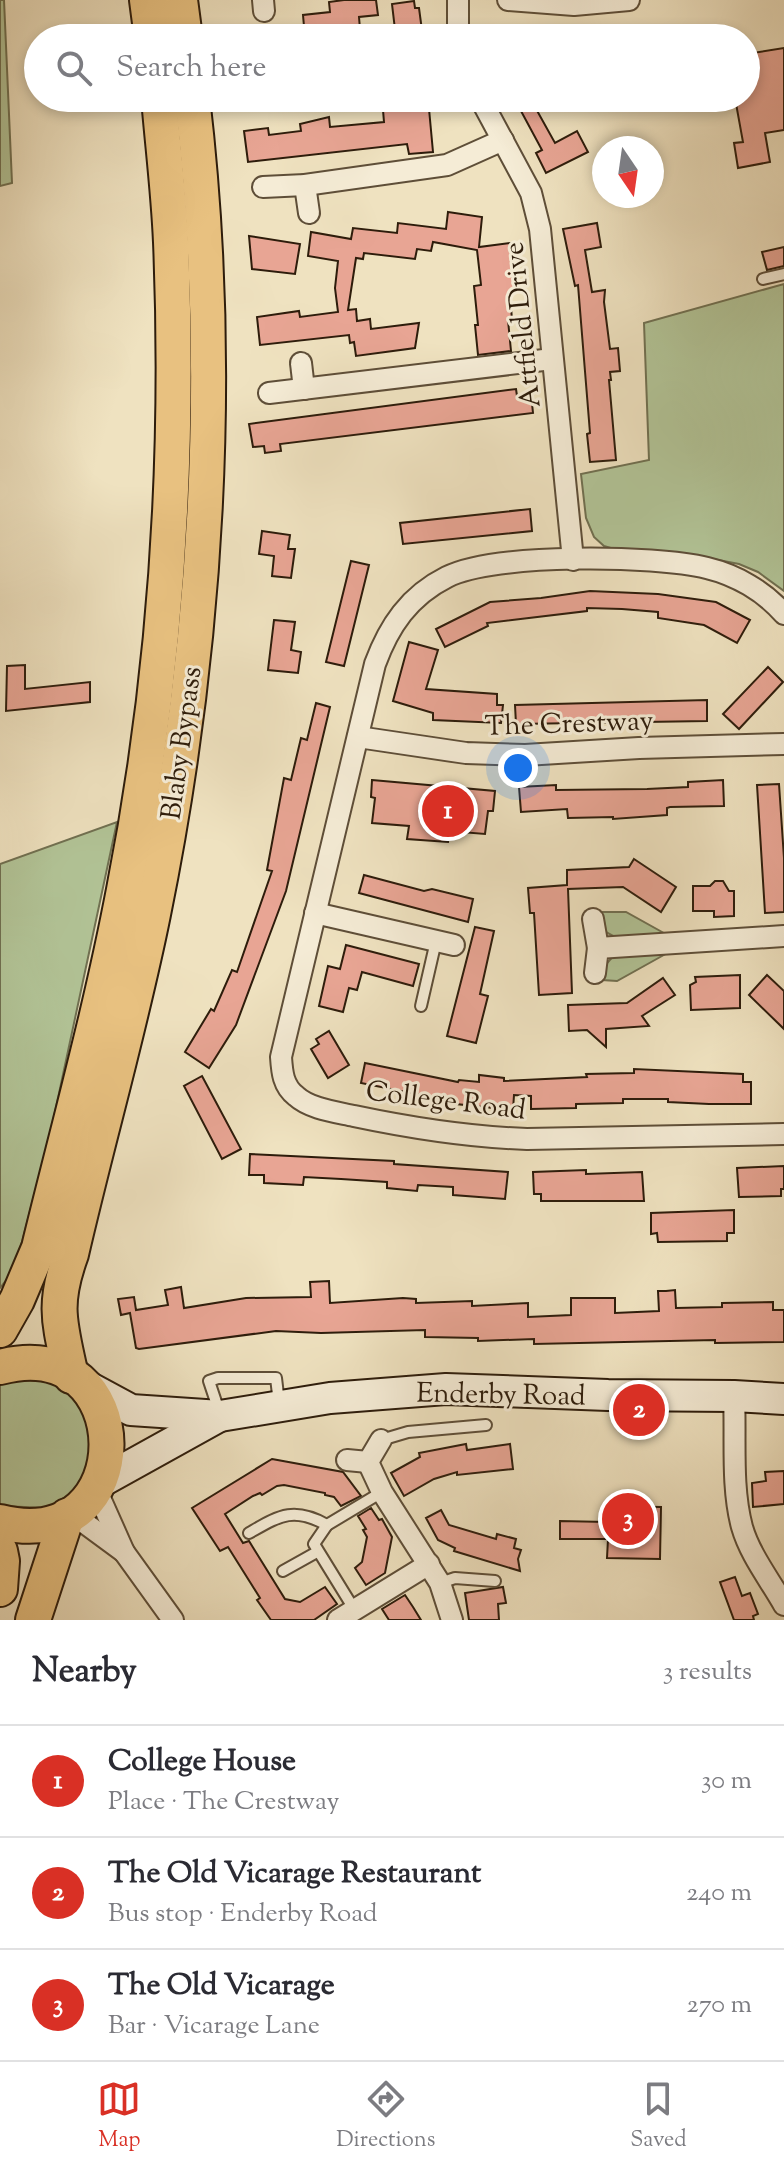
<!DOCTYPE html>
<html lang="en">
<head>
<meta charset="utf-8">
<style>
	body { margin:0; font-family:"Sorts Mill Goudy",serif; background:#f2f2f3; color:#2b2b33 }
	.compass { position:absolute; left:592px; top:136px; width:72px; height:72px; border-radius:50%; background:#fff; box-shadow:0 4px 12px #0003; rotate:167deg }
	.you { position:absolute; left:518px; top:768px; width:28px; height:28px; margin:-20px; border:6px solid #fff; border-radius:50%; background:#1a73e8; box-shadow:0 0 0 12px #1a73e833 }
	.badge { display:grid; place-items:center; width:52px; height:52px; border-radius:50%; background:#d93025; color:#fff; font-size:26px; font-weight:700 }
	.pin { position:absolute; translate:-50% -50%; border:4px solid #fff; box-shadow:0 2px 8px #0006 }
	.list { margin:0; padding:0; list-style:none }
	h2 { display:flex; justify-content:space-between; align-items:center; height:104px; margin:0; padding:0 32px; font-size:34px }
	h2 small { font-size:26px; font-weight:400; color:#7c7c81 }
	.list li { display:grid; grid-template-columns:52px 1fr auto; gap:24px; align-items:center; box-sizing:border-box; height:112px; padding:0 32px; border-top:2px solid #e1e1e2 }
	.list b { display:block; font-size:30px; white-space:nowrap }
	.list p { margin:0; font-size:26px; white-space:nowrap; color:#7c7c81 }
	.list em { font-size:26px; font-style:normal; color:#7c7c81 }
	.icon { flex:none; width:44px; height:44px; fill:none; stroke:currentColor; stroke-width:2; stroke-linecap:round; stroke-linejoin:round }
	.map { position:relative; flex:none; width:784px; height:1620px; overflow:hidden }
	.search { position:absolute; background:#fff; box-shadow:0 4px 12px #0003; left:24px; right:24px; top:24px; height:88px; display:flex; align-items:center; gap:20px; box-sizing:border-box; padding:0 28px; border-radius:44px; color:#7c7c81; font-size:30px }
	.sheet { height:440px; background:#fff }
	nav { display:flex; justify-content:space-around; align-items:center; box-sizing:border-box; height:112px; border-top:2px solid #e1e1e2; background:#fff; font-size:22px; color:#7c7c81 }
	nav a { display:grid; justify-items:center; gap:4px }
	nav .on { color:#d93025 }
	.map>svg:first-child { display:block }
</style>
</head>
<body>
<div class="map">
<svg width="784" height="1620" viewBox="0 0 784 1620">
	<rect width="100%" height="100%" fill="#efe2c0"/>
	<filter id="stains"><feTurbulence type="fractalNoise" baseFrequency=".0025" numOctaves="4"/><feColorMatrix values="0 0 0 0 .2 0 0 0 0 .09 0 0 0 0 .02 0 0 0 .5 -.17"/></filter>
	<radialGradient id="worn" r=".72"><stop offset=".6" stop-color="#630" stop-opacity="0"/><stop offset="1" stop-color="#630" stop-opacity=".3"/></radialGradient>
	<g fill="#b2c497" stroke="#707051" stroke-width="2">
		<polygon points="0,0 4,0 12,183 0,186"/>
		<polygon points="784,284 784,591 758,572 739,564 682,553 621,551 604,546 594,537 586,518 581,474 649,460 644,323"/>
		<polygon points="117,822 52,1126 15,1269 0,1288 0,864"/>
		<polygon points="599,912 626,912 671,937 624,942 604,931"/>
		<polygon points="671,951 617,981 602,980 602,969 615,954"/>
		<polygon points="6,1379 57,1382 84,1406 95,1446 79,1488 49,1508 0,1506 0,1381"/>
	</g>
	<g fill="#e8a594" stroke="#2d1c0b" stroke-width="2">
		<polygon points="344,0 376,0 378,15 359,17 360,29 344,31 344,34 305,38 303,15 330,12 329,2"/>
		<polygon points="414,1 415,8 419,8 423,38 396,38 392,4"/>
		<polygon points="784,48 784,130 765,133 770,162 738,168 734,143 743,142 735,98 746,98 746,54"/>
		<polygon points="382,98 428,98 433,152 409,154 407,144 248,162 244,131 268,128 269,135 301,131 300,124 329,117 330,127 384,122"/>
		<polygon points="514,98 530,98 555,143 577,131 588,152 546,173 536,153 542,150"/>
		<polygon points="448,212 482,217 479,247 510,243 515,293 510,294 512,320 508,320 511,351 478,355 475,325 478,325 474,286 481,285 477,250 433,242 431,251 417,249 415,259 364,253 363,259 356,258 348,310 356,309 357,321 370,319 371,329 419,323 415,348 356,356 354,342 350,343 349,335 260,345 257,317 299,311 300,317 338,312 335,288 338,261 308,256 311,232 351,239 353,228 397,233 398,223 446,229"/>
		<polygon points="597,223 601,247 585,250 592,292 605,290 604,302 610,349 618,348 620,371 610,372 611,380 609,380 616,460 590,462 587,434 590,433 578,285 575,286 563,229"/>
		<polygon points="249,236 300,244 295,274 252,269"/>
		<polygon points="784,247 784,266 767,270 762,252"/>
		<polygon points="516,389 517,396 531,394 533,413 280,444 281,451 265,453 264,446 253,447 249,424"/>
		<polygon points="530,509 532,531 403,544 400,523"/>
		<polygon points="262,531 290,535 288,549 295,549 291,578 272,576 274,556 259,554"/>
		<polygon points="351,561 369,565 344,666 326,662"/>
		<polygon points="590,591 658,594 716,602 750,620 737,643 704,625 658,618 658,612 622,609 587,608 587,611 487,623 488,626 445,647 436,629 490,602 541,598"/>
		<polygon points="274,620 295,622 291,650 301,652 298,673 268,670"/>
		<polygon points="409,642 438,650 426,689 497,694 497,705 503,705 501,723 433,720 433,713 393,701"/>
		<polygon points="25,665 25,689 90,682 90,702 6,711 7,666"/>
		<polygon points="768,667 783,682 739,729 723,714"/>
		<polygon points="707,700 707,721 516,724 515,705"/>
		<polygon points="316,703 330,707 286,891 236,1025 209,1068 185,1052 211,1009 214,1011 232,970 237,972 272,871 267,870 284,778 291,780 301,738 307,740"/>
		<polygon points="372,780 495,791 493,811 488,811 485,834 449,831 448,842 407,839 409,826 372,823 375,798 371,797"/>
		<polygon points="723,780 724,806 670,807 667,808 667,815 613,819 613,817 568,818 567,809 521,812 519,787 556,785 556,790 647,789 688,787 688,782"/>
		<polygon points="779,784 784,858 784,912 765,913 757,785"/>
		<polygon points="634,859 676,887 661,912 623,887 568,889 572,993 539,995 534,913 530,913 528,888 567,885 567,870 629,867"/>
		<polygon points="364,875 424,891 432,889 473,899 468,922 359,893"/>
		<polygon points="715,881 723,881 729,891 734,891 734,916 714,917 714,911 693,911 693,886 710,886"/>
		<polygon points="475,927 494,931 480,994 488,996 476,1043 447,1036"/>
		<polygon points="346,945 419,964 413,986 362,972 357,990 349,988 343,1012 319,1006 328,966 340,969"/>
		<polygon points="740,975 740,1008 691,1010 690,985 696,982 695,977"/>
		<polygon points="767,975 784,991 784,1029 749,995"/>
		<polygon points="663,978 675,995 642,1016 649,1026 606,1029 606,1047 587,1030 569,1031 568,1005 627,1003"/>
		<polygon points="329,1031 349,1065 328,1078 311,1049 319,1044 316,1039"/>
		<polygon points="365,1063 458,1082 459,1080 479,1082 479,1075 504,1078 504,1081 587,1077 586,1074 634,1073 634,1069 743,1074 743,1082 751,1082 751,1104 709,1104 668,1102 668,1099 623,1099 623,1103 576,1104 576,1108 531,1109 531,1096 514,1095 513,1110 456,1104 456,1102 361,1083"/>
		<polygon points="202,1076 241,1149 222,1159 184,1086"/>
		<polygon points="250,1154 394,1161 394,1164 508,1172 505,1199 453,1195 453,1187 418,1185 417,1191 387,1188 387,1182 341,1179 304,1177 303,1185 264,1183 264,1175 249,1175"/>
		<polygon points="784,1166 784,1189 781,1189 781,1196 739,1197 737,1168"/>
		<polygon points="586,1170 586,1174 642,1172 644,1201 541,1201 541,1194 534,1194 533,1172"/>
		<polygon points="734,1210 734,1233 727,1233 727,1241 658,1242 657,1233 651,1234 651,1213"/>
		<polygon points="329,1281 330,1303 403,1298 416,1299 416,1303 472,1301 472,1306 528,1303 528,1317 571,1315 571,1298 615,1298 615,1313 659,1311 658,1291 666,1291 675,1290 676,1308 722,1307 722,1303 773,1302 773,1310 784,1310 784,1342 715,1343 715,1340 534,1344 534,1339 478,1341 478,1338 425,1337 425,1330 321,1333 276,1331 139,1349 136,1348 130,1313 121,1315 118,1299 134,1297 136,1310 168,1305 165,1290 181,1287 184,1308 246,1298 311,1297 310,1282"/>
		<polygon points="466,1444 467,1450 510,1444 513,1469 457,1475 457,1472 434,1479 404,1496 391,1473 420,1457 419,1453"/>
		<polygon points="272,1459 343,1472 361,1496 341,1506 334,1497 325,1495 325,1493 284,1485 277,1486 262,1495 260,1493 253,1496 225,1514 243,1543 249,1541 285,1599 300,1602 325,1587 337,1604 314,1620 271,1620 257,1600 260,1598 228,1547 220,1551 192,1508"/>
		<polygon points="784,1471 784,1504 753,1507 752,1483 766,1481 765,1472"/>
		<polygon points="608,1506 661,1507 660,1559 607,1558 608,1539 560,1539 560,1521 607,1522"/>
		<polygon points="371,1508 379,1520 382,1519 392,1537 385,1573 366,1585 355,1568 362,1562 367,1537 363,1530 366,1529 358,1516"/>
		<polygon points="441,1510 449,1525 496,1539 497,1534 516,1539 514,1548 521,1550 518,1559 520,1571 454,1551 455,1548 438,1540 426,1518"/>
		<polygon points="735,1577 742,1596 750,1593 758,1614 753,1616 754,1620 734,1620 720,1582"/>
		<polygon points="503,1587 506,1603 498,1604 499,1620 469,1620 465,1593"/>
		<polygon points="405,1595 413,1607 421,1620 389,1620 382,1609"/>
	</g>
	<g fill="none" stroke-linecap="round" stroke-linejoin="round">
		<defs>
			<g id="service">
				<polyline points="763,279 784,274"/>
				<polyline points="421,1006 436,941"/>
				<polyline points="219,1411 209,1381 218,1378 276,1378 279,1403"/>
				<polyline points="381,1440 408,1432 486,1425"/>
				<path d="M249,1533C279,1516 293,1506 327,1525"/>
				<polyline points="283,1571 317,1552"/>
				<polyline points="440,1583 455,1578 495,1581"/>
				<polyline points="354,1609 314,1544 327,1525 382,1492"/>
			</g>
			<g id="minor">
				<polyline points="263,0 264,11"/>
				<polyline points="508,0 574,5 629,0"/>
				<polyline points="458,38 458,0"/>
				<polyline points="480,98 531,193 540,229 573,560"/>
				<polyline points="305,185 309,213"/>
				<polyline points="263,187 305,185 447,165 503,140"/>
				<polyline points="301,363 304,389"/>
				<polyline points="269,393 552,359"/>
				<path d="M784,614C764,591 736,575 707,568C654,555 494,553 447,577C409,596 389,626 375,664L281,1057C282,1072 283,1086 296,1096C310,1109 336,1112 354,1116C411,1128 468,1137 527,1139L784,1134"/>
				<polyline points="358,737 466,753 525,755 639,748 784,744"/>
				<polyline points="315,913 454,945"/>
				<polyline points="593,919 598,948"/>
				<polyline points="595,973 598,948 784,936"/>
				<path d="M734,1396C736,1438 731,1486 742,1527C750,1555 770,1580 784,1605"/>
				<polyline points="381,1440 368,1462 382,1492 440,1583 452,1620"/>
				<polyline points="347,1460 368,1462"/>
				<polyline points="96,1489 124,1552 173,1620"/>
				<polyline points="71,1513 124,1552"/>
				<polyline points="338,1620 429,1564"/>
			</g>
			<g id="secondary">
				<polyline points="81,1383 131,1410 220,1416 330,1398 446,1389 608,1395 734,1396 784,1399"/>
				<polyline points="99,1483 218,1417"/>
			</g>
			<g id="primary">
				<polyline points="147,0 152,38"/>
				<polyline points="180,0 185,38"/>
				<path d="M0,1330L17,1300L39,1248C68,1129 101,1011 124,890C166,677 180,459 171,242C169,194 163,146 159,98"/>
				<path d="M0,1367C140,1329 144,1558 0,1522"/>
				<path d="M71,1376C60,1324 52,1306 71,1254C97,1141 130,1028 153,914C207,648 224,368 192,98"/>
				<polyline points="0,1551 2,1561 0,1589"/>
				<polyline points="33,1620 67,1516"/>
			</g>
		</defs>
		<use href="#service" stroke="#5e4e38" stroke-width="14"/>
		<use href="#minor" stroke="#5e4e38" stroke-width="24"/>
		<use href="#secondary" stroke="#2d1c0b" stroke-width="34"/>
		<use href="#primary" stroke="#2d1c0b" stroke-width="38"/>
		<use href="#service" stroke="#f5ecd6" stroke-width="10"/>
		<use href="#minor" stroke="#f5ecd6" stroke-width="20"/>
		<use href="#secondary" stroke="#f5ecd6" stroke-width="30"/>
		<use href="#primary" stroke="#e8c180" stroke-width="34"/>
	</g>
	<g text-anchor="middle" stroke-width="6" stroke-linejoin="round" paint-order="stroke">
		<g font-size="28" fill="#2d1c0b" stroke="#f5ecd6">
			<text transform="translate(521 325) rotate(-96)" y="10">Attfield Drive</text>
			<text transform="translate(569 722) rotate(-2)" y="10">The Crestway</text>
			<text transform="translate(180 743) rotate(-82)" y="10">Blaby Bypass</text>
			<text transform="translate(446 1099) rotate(7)" y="10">College Road</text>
			<text transform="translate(501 1393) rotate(1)" y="10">Enderby Road</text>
		</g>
	</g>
	<rect width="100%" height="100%" filter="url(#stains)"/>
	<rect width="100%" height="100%" fill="url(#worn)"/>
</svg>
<svg class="compass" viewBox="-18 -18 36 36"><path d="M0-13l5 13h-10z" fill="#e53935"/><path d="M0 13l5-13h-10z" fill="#7c7c81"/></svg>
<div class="you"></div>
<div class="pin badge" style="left:448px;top:811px">1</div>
<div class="pin badge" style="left:639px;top:1410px">2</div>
<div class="pin badge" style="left:628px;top:1519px">3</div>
<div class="search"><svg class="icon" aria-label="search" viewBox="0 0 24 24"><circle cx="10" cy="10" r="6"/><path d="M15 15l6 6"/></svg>Search here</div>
</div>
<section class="sheet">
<h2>Nearby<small>3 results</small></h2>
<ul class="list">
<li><span class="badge">1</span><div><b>College House</b><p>Place · The Crestway</p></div><em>30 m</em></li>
<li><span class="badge">2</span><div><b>The Old Vicarage Restaurant</b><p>Bus stop · Enderby Road</p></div><em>240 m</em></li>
<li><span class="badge">3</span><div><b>The Old Vicarage</b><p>Bar · Vicarage Lane</p></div><em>270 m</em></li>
</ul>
</section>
<nav>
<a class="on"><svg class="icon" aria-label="map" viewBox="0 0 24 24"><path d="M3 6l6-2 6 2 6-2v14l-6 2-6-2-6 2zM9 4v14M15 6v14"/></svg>Map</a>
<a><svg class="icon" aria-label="directions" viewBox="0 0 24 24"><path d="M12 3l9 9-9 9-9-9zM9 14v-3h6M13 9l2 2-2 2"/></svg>Directions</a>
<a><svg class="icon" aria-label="saved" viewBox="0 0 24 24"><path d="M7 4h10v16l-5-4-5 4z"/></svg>Saved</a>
</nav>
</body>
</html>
